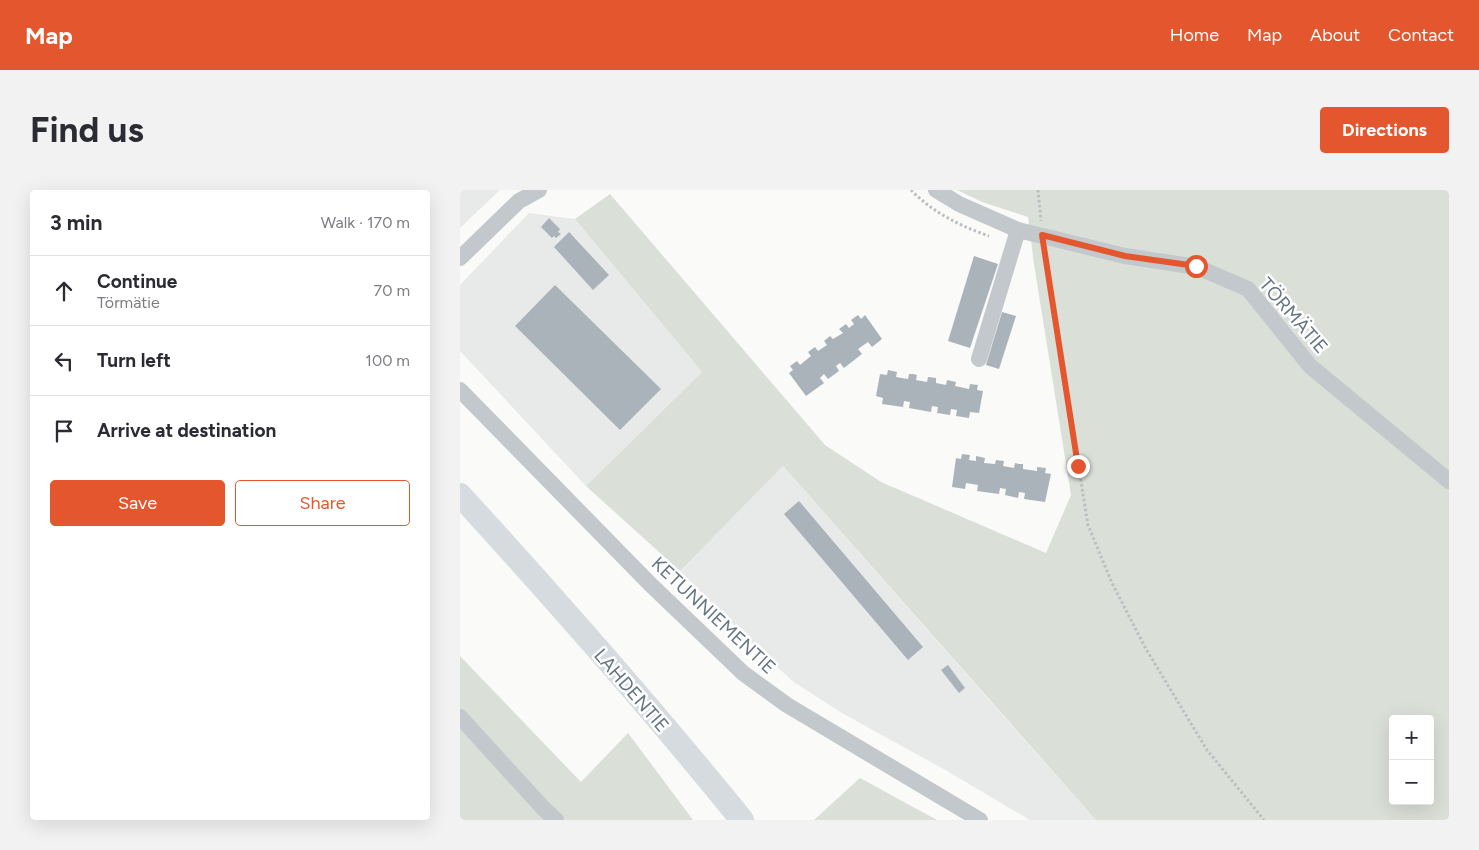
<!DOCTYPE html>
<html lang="en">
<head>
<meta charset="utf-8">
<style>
	body { margin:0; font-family:Figtree,sans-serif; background:#f2f2f3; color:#2b2b33 }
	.controls { position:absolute; right:15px; bottom:15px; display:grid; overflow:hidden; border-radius:5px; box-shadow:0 5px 20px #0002 }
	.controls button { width:45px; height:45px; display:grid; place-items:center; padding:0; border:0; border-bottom:1px solid #e1e1e2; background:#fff; color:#2b2b33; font:25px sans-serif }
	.stop { position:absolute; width:15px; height:15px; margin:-11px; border:4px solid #e4572e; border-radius:50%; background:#fff }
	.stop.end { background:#e4572e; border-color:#fff; box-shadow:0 1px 5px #0008 }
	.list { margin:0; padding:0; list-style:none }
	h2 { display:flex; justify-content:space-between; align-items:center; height:65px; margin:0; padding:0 20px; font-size:21px }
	h2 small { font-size:16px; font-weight:400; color:#7c7c81 }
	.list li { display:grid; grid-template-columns:32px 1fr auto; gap:15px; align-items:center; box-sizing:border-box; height:70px; padding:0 20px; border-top:1px solid #e1e1e2 }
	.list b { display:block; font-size:19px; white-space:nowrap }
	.list p { margin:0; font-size:16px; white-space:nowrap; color:#7c7c81 }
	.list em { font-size:16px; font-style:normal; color:#7c7c81 }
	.actions { display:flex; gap:10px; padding:15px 20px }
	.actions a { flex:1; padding:11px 0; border:1px solid #e4572e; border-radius:5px; text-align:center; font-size:18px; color:#e4572e }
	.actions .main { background:#e4572e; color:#fff }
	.icon { flex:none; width:28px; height:28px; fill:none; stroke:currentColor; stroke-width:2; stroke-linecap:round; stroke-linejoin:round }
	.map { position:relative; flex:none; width:989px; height:630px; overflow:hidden; border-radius:5px }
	header { display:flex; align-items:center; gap:30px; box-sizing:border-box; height:70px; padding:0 25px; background:#e4572e; color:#fff }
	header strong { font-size:24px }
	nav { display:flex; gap:28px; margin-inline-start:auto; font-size:18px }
	.intro { display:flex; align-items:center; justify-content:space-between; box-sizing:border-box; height:120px; padding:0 30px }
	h1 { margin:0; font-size:35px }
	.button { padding:12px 22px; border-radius:5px; background:#e4572e; color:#fff; font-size:18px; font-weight:700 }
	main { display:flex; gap:30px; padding:0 30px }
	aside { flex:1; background:#fff; border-radius:5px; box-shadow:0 5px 20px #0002 }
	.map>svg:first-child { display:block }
</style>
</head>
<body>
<header>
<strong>Map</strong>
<nav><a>Home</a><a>Map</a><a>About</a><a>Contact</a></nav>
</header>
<div class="intro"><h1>Find us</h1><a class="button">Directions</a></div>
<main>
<aside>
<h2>3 min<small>Walk · 170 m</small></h2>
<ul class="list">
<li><svg class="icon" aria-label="ahead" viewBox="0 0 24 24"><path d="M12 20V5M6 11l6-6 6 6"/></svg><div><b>Continue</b><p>Törmätie</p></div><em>70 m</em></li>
<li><svg class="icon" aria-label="left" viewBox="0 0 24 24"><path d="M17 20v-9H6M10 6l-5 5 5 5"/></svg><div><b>Turn left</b></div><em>100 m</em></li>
<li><svg class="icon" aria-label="arrive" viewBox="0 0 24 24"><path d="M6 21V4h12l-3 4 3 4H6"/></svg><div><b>Arrive at destination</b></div></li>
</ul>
<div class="actions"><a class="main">Save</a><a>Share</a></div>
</aside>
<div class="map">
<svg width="989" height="630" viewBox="0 0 989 630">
	<rect width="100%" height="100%" fill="#fafaf8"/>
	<g fill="#e8e9e9">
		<polygon points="0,0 40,0 0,38"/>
		<polygon points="69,23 115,29 242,182 126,296 0,161 0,95"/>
		<polygon points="323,276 546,529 636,630 570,630 487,581 382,523 335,493 298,460 220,381"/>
	</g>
	<g fill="#dadfd7" fill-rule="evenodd">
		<path d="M497,0H989V630H636L323,276L220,381L126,296L242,182L115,29L150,4L365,255L421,292L586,363L611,305L574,74L568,27L522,12ZM933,529H970V611H933Z"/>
		<polygon points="0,466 121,592 168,543 233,630 0,630"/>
		<polygon points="400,588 477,630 354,630"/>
	</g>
	<g fill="#aab3b9">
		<polygon points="89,28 100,39 98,42 101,44 96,48 94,46 92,48 81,37"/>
		<polygon points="109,42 149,85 133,100 94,57"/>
		<polygon points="514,66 538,74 510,158 488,151"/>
		<polygon points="95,95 201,199 160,240 55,136"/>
		<polygon points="542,122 556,126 539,179 526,175"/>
		<polygon points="398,125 401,129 405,125 422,149 412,157 408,152 398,159 402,164 384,178 380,173 376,176 379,181 368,189 364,184 360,188 364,193 346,206 329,183 333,180 330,176 337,171 340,175 351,166 348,162 355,157 358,161 367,155 364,151 370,146 373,149 383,143 379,139 386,134 389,138 394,134 391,130"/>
		<polygon points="428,180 437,182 436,187 448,189 449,184 453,184 457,185 456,190 467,192 468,187 476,188 476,193 486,195 487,190 496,192 495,196 509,199 510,194 518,195 517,200 523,201 519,223 510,222 509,228 496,226 497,220 491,219 490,225 477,223 478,217 472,216 471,222 449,218 450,212 444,211 443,217 422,214 423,208 416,206 420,184 427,185"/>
		<polygon points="502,264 510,265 509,270 516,271 516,266 525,268 524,273 535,274 536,270 544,271 543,276 554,278 555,273 559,274 563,274 563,279 577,281 577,277 586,278 585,283 591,284 585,312 564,309 565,303 559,302 558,308 545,305 546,299 540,298 539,304 517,301 518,295 506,293 505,299 492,297 496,268 501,269"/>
		<polygon points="339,311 463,457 448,470 324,324"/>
		<polygon points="488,475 505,498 499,503 481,480"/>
	</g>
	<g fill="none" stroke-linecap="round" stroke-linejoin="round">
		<g stroke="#bbbfc2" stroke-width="3" stroke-dasharray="2.5 2.5" stroke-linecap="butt">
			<path d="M451,0C472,22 500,36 529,46"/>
			<polyline points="578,0 581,31"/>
			<polyline points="584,62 628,335 652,393 686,459 747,560 804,630"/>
		</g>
		<g stroke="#c3c8cc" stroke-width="16">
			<polyline points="476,0 499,14 558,40 665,66 737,77 788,99 850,176 989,291"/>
			<polyline points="0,68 59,11 79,0"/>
			<polyline points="519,169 558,40"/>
			<polyline points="0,200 190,394 283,483 327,515 520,630"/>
			<polyline points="0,527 84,619 96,630"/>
		</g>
		<path stroke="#d6dbdf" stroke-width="24" d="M0,305C97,411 192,519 282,630"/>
	</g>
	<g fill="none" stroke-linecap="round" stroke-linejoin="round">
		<polyline stroke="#e4572e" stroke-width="6" points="618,276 582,45 665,66 736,76"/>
	</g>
	<g text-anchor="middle" stroke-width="5" stroke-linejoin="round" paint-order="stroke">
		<g font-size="19" fill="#657683" stroke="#fff">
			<text transform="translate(834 125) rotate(49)" y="7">TÖRMÄTIE</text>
			<text transform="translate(254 425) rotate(43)" y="7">KETUNNIEMENTIE</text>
			<text transform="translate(172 500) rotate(49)" y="7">LAHDENTIE</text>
		</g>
	</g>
</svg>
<div class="controls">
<button>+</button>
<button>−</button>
</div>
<div class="stop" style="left:736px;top:76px"></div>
<div class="stop end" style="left:618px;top:276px"></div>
</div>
</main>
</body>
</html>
